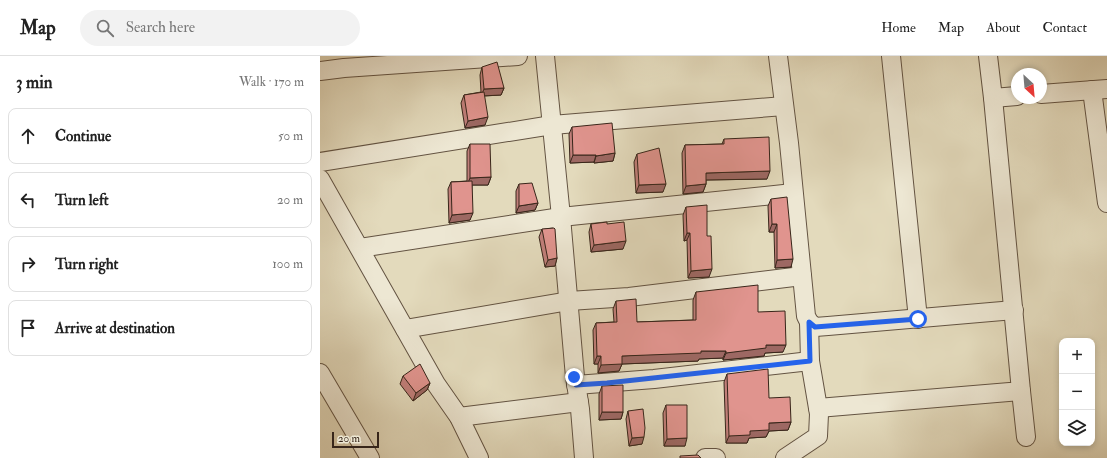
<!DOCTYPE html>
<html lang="en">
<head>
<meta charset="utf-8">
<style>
	body { margin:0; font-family:"IM FELL Double Pica",serif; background:#f2f2f2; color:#222 }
	.controls { position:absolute; right:12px; bottom:12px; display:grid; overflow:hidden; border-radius:8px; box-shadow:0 2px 6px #0003 }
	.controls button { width:36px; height:36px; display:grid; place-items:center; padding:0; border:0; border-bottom:1px solid #e0e0e0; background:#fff; color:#222; font:20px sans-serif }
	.compass { position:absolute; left:691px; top:12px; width:36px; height:36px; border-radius:50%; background:#fff; box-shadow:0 2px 6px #0003; rotate:154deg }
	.scale { position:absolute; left:12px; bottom:10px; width:47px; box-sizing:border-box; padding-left:4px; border:2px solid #38261a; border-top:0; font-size:11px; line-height:14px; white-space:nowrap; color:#38261a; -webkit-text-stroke:3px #ede7d3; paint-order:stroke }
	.stop { position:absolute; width:12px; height:12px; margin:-9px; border:3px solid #2563eb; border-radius:50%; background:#fff }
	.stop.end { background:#2563eb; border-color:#fff; box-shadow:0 1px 4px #0008 }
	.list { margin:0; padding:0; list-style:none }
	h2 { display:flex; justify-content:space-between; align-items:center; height:52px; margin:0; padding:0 16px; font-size:17px }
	h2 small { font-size:13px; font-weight:400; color:#767676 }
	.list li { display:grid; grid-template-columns:26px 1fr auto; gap:12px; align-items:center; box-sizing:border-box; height:56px; margin:0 8px 8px; padding:0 8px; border:1px solid #e0e0e0; border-radius:8px }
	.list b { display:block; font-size:15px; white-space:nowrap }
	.list em { font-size:13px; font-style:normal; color:#767676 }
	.icon { flex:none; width:22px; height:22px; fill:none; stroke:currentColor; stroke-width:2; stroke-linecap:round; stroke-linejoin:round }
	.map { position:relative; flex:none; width:787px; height:402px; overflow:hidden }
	header { display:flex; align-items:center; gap:24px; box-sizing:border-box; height:56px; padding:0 20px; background:#fff; border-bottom:1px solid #e0e0e0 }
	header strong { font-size:19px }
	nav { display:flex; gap:22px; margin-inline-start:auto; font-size:14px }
	.search { width:280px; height:36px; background:#f2f2f2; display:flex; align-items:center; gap:10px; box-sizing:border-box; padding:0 14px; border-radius:22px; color:#767676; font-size:15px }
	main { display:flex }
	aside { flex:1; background:#fff }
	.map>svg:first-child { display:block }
</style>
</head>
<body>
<header>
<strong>Map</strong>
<div class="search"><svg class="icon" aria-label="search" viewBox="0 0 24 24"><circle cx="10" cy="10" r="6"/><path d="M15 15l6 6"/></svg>Search here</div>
<nav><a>Home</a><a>Map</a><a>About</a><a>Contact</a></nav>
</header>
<main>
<aside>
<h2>3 min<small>Walk · 170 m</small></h2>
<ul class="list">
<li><svg class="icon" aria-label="ahead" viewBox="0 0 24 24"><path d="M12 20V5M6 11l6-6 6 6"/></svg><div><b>Continue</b></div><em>50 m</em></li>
<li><svg class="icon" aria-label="left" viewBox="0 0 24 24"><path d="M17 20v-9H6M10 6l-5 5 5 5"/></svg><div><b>Turn left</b></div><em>20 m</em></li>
<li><svg class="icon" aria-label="right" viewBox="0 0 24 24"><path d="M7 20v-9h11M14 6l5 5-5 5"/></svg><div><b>Turn right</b></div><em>100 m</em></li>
<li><svg class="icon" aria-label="arrive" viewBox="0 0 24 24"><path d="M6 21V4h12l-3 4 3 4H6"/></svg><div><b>Arrive at destination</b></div></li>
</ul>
</aside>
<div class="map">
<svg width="787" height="402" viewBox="0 0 787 402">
	<rect width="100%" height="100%" fill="#e3dabc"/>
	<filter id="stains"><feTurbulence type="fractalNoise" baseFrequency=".005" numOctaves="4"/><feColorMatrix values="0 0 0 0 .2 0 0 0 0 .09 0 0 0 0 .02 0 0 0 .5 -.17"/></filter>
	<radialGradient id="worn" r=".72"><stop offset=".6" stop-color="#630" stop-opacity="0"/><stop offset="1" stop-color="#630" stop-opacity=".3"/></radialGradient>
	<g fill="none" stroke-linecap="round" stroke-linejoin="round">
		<defs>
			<g id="minor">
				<polyline points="225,0 241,161 255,321 260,353 264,402"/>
				<polyline points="458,0 469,87 486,260 489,266 495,271 508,270 694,254"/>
				<polyline points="571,0 598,263"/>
				<polyline points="668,0 673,42 697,40"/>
				<polyline points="0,15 24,12 198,0"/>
				<polyline points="772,34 787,147"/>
				<polyline points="721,38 787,33"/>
				<polyline points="0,106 232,69 464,50"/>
				<polyline points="0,123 116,328 139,361 159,402"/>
				<polyline points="40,192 241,161 473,137"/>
				<polyline points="85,273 249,245 309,241 482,220"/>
				<polyline points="0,317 50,402"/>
				<polyline points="256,329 334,323 490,305"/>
				<polyline points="701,335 706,381"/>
				<polyline points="498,352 701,335 673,42"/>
				<polyline points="139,361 259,346"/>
				<polyline points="385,402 396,402"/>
				<polyline points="465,402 498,380 499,358 490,305 489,266"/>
			</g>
		</defs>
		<use href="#minor" stroke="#635342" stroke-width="20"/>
		<use href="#minor" stroke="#ede7d3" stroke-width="18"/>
	</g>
	<g fill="#c17f7a" stroke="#38261a">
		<polygon points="162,11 184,32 181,39 164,40 165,69 145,72 141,47 144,39 161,36 160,19"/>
		<polygon points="252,71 295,97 293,105 274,107 274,106 250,107 249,78"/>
		<polygon points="404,83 447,123 386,124 386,128 383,136 363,138 362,97 365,89 402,88"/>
		<polygon points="150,88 171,121 168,129 152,129 150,164 129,167 128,133 131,126 147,125 147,95"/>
		<polygon points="317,98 343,136 316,137 314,106"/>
		<polygon points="199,128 218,147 215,154 196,157 196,135"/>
		<polygon points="451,143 471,211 455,212 454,176 449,176 448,150"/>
		<polygon points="366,151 389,221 368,222 367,184 364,185 363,159"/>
		<polygon points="271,168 287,168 303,193 271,196 269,176"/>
		<polygon points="222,173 237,202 235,210 225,211 219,181"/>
		<polygon points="376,236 438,256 463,296 445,297 444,300 403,304 403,302 379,303 378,305 302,308 299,315 278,317 278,308 274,308 273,274 276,267 294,266 293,253 296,245 317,266 373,264 373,244"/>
		<polygon points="407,318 449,342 471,366 468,374 449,375 446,381 429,382 427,387 406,387 404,326"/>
		<polygon points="83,320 110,327 107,334 93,345 80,328"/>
		<polygon points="282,330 303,356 301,363 279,364 279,338"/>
		<polygon points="346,349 365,390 344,390 343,357"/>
		<polygon points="308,355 322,388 309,390 306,363"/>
	</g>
	<g fill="#9d6863" stroke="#38261a">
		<polygon points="184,32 181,39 161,40 164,33"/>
		<polygon points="168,61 165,69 145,72 148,65"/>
		<polygon points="295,97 293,105 274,107 276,100"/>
		<polygon points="253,99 276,99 274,106 250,107"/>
		<polygon points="450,115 447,123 384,124 386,117"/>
		<polygon points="171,121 168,129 147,129 150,122"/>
		<polygon points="346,128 343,136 316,137 319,129"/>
		<polygon points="386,128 383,136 363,138 366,130"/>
		<polygon points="218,147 215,154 196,157 199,150"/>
		<polygon points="153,157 150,164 129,167 132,159"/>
		<polygon points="452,168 457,168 454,176 449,176"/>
		<polygon points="367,177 370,177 367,184 364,185"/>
		<polygon points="306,185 303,193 271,196 274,189"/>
		<polygon points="237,202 235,210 225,211 228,204"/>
		<polygon points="473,203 471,211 455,212 457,204"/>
		<polygon points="392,213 389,221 368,222 371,215"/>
		<polygon points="446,289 466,289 463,296 445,297 444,300 403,304 406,297"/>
		<polygon points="381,295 406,295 403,302 379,303 378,305 302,308 299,315 278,317 281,309 302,300"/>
		<polygon points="277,300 281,300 278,308 274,308"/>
		<polygon points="110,327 107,334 93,345 96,337"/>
		<polygon points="282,356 303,356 301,363 279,364"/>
		<polygon points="471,366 468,374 449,375 446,381 429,382 427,387 406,387 409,380 430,375 449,367"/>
		<polygon points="324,381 322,388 309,390 312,382"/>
		<polygon points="367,382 365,390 344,390 347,383"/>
	</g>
	<g fill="#e0948e" stroke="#38261a">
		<polygon points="177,6 184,32 164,33 162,11"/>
		<polygon points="164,36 168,61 148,65 144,39"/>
		<polygon points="292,67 295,97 276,100 276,99 253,99 252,71"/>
		<polygon points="449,81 450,115 386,117 386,128 366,130 365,89 404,88 404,83"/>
		<polygon points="150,88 170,88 171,121 150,122"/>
		<polygon points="339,92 346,128 319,129 317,98"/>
		<polygon points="152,125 153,157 132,159 131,126"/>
		<polygon points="212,127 218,147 199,150 199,128"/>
		<polygon points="467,141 473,203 457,204 457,168 452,168 451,143"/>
		<polygon points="387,149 387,180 391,180 392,213 371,215 370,177 367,177 366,151"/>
		<polygon points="287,166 287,168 304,166 306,185 274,189 271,168"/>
		<polygon points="234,172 235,173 237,202 228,204 222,173"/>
		<polygon points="438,229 438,256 465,255 466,289 446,289 446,292 406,297 406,295 381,295 381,297 302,300 302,308 281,309 281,300 277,300 276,267 297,266 296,245 316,243 317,266 376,264 376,236"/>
		<polygon points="100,308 110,327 96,337 83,320"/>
		<polygon points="448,313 449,342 470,341 471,366 449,367 449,374 430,375 430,379 409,380 407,318"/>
		<polygon points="303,329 303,356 282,356 282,330"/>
		<polygon points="346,349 367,349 367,382 347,383"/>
		<polygon points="323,353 325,372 324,381 312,382 308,355"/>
		<polygon points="378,399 381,402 360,402 360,400"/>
	</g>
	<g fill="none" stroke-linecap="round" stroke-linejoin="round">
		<polyline stroke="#2563eb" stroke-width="5" points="254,321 256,329 287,327 490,305 489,266 495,271 598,263"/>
	</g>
	<rect width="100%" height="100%" filter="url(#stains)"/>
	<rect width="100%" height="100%" fill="url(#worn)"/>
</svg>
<div class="controls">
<button>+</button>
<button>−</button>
<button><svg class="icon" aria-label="layers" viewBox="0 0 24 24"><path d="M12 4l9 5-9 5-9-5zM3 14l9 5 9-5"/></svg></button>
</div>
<svg class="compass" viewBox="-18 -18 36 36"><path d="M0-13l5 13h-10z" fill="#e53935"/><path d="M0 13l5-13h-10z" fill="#767676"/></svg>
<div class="scale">20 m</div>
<div class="stop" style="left:598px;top:263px"></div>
<div class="stop end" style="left:254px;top:321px"></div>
</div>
</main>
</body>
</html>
